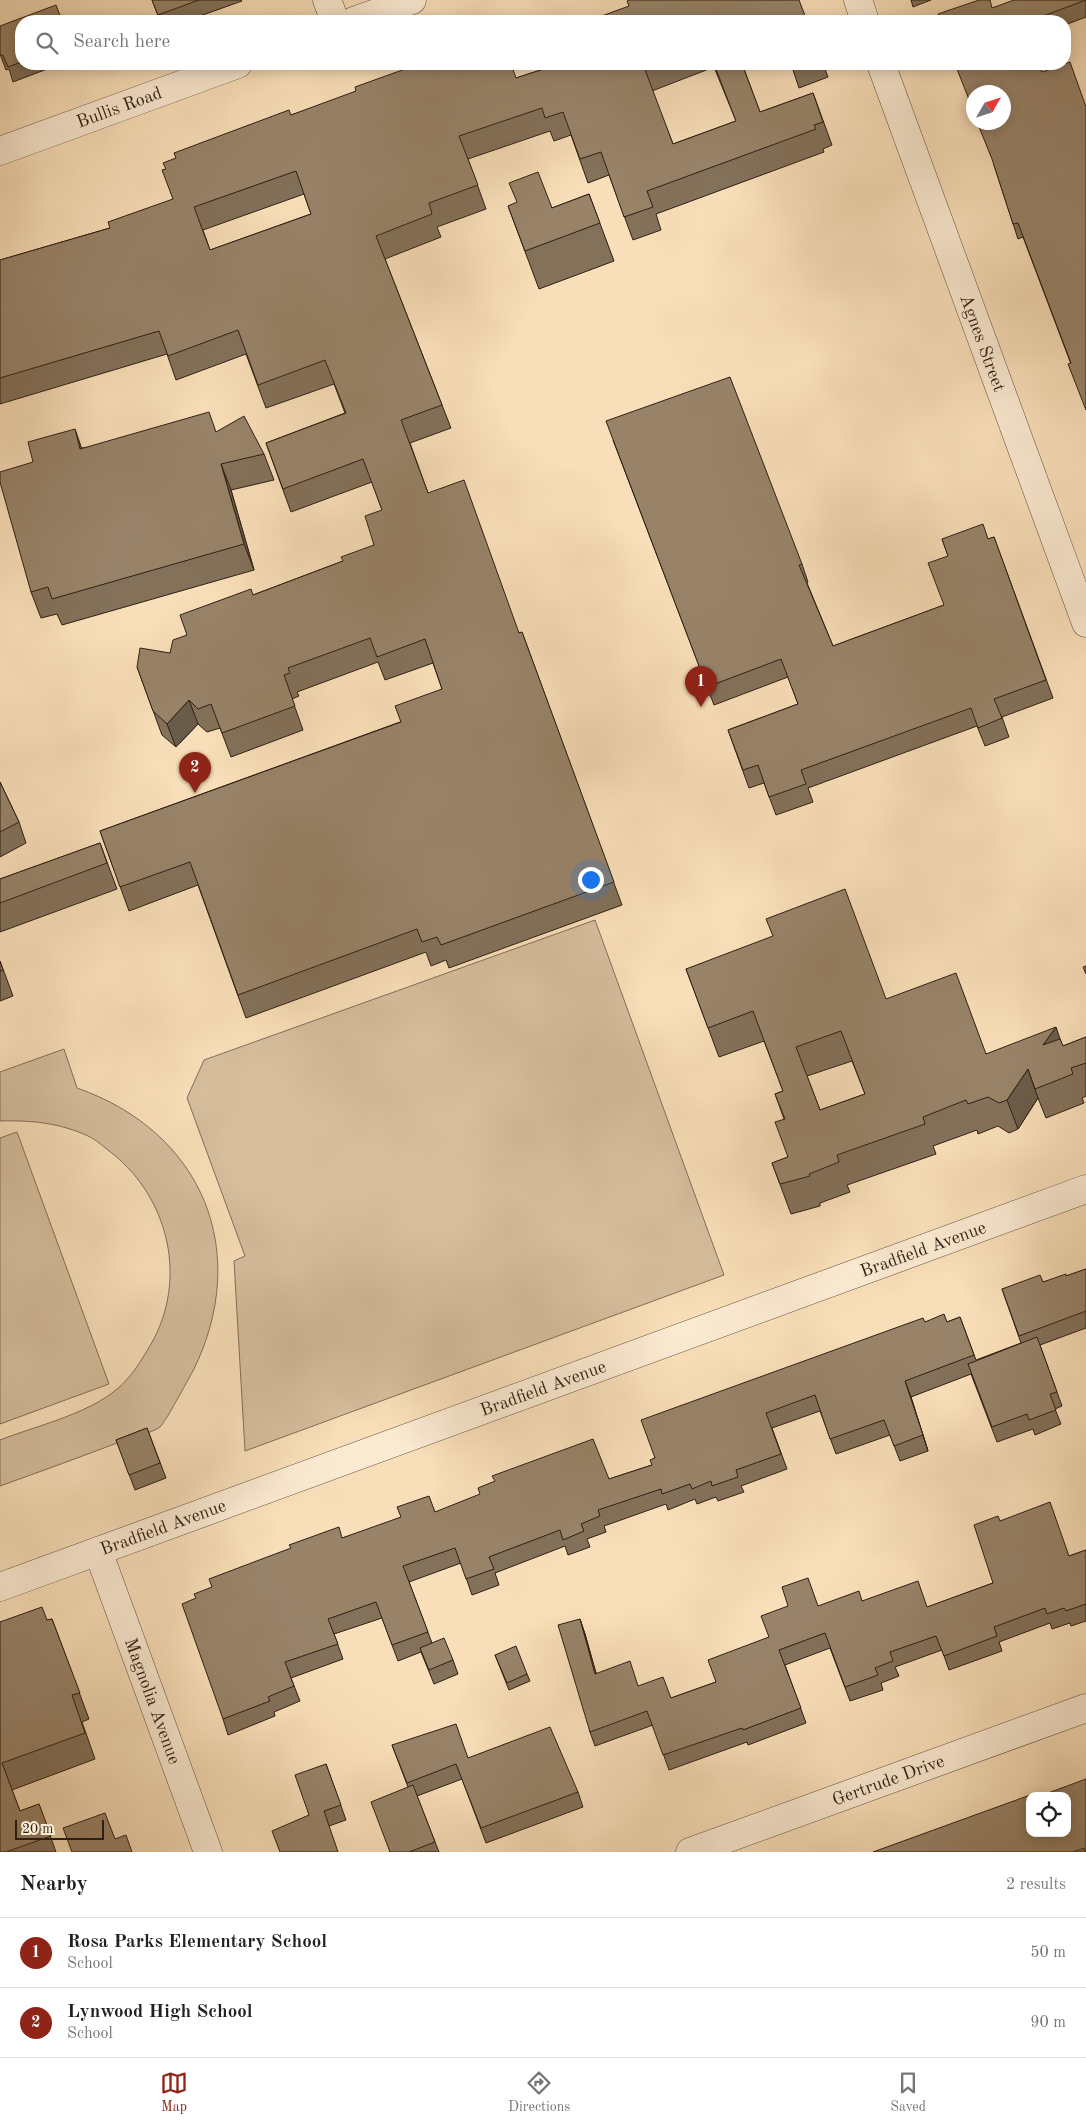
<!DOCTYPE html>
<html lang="en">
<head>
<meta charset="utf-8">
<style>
	body { margin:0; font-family:"Old Standard TT",serif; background:#f6f6f6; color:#202124 }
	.controls { position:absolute; right:15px; bottom:15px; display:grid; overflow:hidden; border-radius:10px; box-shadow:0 2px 12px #0003 }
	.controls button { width:45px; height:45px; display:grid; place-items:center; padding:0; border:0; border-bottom:1px solid #e0e0e0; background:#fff; color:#202124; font:25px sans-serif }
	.compass { position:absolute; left:966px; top:85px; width:45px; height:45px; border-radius:50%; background:#fff; box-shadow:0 2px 12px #0003; rotate:51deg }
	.scale { position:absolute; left:15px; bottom:12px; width:89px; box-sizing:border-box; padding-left:5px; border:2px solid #2e1f13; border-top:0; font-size:14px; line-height:18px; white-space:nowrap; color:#2e1f13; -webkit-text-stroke:4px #fbead2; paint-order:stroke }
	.you { position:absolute; left:590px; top:879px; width:18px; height:18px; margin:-12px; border:4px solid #fff; border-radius:50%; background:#1a73e8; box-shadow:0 0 0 8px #1a73e833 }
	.badge { display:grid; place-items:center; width:32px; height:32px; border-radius:50%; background:#8f2418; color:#fff; font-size:16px; font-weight:700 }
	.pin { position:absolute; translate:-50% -41px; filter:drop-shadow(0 1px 2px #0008) }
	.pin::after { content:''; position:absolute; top:26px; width:18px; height:15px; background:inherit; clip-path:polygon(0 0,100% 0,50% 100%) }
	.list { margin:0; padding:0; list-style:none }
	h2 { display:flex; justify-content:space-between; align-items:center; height:65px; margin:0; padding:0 20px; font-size:21px }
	h2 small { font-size:16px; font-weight:400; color:#757577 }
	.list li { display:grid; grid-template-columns:32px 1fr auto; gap:15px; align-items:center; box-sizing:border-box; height:70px; padding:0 20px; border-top:1px solid #e0e0e0 }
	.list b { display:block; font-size:19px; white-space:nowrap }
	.list p { margin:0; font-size:16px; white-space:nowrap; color:#757577 }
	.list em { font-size:16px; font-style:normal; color:#757577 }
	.icon { flex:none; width:28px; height:28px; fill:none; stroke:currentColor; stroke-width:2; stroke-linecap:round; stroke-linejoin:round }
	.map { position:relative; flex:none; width:1086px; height:1852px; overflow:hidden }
	.search { position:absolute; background:#fff; box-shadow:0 2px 12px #0003; left:15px; right:15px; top:15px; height:55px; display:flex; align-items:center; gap:12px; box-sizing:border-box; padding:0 18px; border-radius:20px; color:#757577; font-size:19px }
	.sheet { height:205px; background:#fff }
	nav { display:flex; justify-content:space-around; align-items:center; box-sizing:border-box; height:70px; border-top:1px solid #e0e0e0; background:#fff; font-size:14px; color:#757577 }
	nav a { display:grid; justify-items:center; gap:2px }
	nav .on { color:#8f2418 }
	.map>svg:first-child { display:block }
</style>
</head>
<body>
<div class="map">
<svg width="1086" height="1852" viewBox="0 0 1086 1852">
	<rect width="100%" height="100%" fill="#f9dfb9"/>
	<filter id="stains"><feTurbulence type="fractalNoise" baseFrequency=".004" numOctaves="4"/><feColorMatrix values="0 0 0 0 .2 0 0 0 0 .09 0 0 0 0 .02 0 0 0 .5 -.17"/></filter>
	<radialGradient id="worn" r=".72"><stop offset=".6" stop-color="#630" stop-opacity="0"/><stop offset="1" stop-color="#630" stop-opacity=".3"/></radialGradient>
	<g fill="#d6be9d" stroke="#826e58">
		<polygon points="595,920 724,1275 245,1451 234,1261 245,1256 187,1098 204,1060"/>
		<path d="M64,1049L77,1088C203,1132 252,1252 193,1371C186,1383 168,1418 160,1427C154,1432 133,1437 125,1440C83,1456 42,1471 0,1486V1440C36,1426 88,1414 117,1389C132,1377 142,1359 151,1344C188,1280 169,1199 113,1154C105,1148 97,1140 88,1136C60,1123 31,1120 0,1121V1072Z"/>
		<polygon points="17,1132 109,1384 0,1424 0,1138"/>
	</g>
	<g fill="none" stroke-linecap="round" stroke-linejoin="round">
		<defs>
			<g id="minor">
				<polyline points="327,0 335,21"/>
				<polyline points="858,0 865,21"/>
				<polyline points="354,21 412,0"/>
				<polyline points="881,64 1086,623"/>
				<polyline points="0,151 238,64"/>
				<polyline points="98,1551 208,1852"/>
				<polyline points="0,1587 1086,1189"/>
				<polyline points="690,1852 1086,1708"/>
			</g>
		</defs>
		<use href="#minor" stroke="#614f3c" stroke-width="29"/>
		<use href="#minor" stroke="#fbead2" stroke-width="28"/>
	</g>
	<g fill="#83715a" stroke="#2e1f13" fill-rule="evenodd">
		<polygon points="152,0 241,0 242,1 186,21 160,21"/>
		<polygon points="911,0 931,0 913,7"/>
		<polygon points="1086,0 1086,17 1065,25 1065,21 941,21 993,8"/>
		<polygon points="21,21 21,64 45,64 47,69 13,82 9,69 6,70 0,54"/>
		<path d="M559,64H760L744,69L760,112L813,93L832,145L823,149L824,152L656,214L661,230L633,240L609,175L588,183L571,135L554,141L550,131L468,159L486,209L437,227L441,237L385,259L451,428L410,443L428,493L519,633L522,632L622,905L449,968L446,960L431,966L426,952L246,1018L198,885L129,911L100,831L400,722L442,689L433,663L385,680L378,662L297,692L299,696L292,699L303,730L231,757L220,728L207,732L198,724L176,747L162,735L137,667L170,653L187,635L253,595L343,561L374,545L382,510L372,482L291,512L266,443L345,413L334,384L266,408L246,354L176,380L167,354L0,404V260L110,228L173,200L291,115L435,69L516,78ZM714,67L736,121L673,144L652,91ZM304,194L311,214L210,250L203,230Z"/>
		<polygon points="791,64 823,64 828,77 799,88"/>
		<polygon points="1039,64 1071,364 1023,237 1018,239 994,165"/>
		<polygon points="589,194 614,261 539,289 508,206 552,208"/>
		<polygon points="216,432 264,454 274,480 231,490 254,570 62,625 57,614 41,618 31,592 82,448"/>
		<polygon points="613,440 802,564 808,582 807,583 833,646 944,605 948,556 942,539 988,539 994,537 1053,698 1002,717 1009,737 985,746 977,726 808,788 813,802 776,815 764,783 749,788 728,730 798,704 788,677 714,705"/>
		<polygon points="0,782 19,822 26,843 0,857"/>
		<polygon points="100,843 117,889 0,932 0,879"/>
		<polygon points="0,961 13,996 0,1001"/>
		<path d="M686,969L886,999L986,1054L1060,1040L1063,1046L1086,1037V1096L1082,1098L1084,1103L1046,1118L1038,1098L1018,1129L1009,1133L998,1126L978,1134L977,1130L933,1146L936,1154L847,1185L850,1192L820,1203V1206L791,1214L772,1163L788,1157L784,1119L775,1094L783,1091L764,1041L719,1057ZM852,1061L865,1094L820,1110L807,1076Z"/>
		<polygon points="1086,1269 1086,1328 1040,1345 1062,1406 1055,1409 1061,1424 1035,1435 1033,1429 997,1442 971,1374 911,1397 928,1451 900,1461 890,1435 836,1454 820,1411 772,1428 787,1469 741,1486 744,1492 718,1501 716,1497 697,1504 695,1499 668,1510 666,1504 604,1526 606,1532 587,1539 590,1547 568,1555 565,1546 495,1573 499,1585 472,1595 461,1563 409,1582 432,1643 453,1660 458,1674 434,1684 421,1652 398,1661 382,1618 334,1634 343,1659 291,1678 300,1701 274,1712 275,1716 228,1735 223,1719 342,1538 435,1512 609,1479 652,1465 654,1458 925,1322 947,1322 960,1317 976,1360 1021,1343 1002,1289 1043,1282 1066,1276"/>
		<polygon points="147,1428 166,1478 135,1490 116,1440"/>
		<polygon points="1000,1521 1069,1556 1086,1550 1086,1621 1071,1626 1070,1623 1052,1629 1050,1623 999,1642 1002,1651 949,1670 942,1650 895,1667 899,1676 881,1683 883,1690 850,1701 830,1648 785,1665 806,1723 748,1745 747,1742 669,1770 653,1725 595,1746 590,1732 580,1619 585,1634 596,1673 638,1686 671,1698 716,1682 769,1637 818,1606 862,1601 928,1607 993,1583"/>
		<polygon points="52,1619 89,1719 82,1722 95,1759 12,1790 20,1811 39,1804 56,1852 0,1852 0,1622 47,1620"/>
		<polygon points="495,1655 527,1674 530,1681 509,1690"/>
		<polygon points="392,1745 468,1758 578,1792 583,1807 486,1843 462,1779 417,1796 439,1852 390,1852 408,1787"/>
		<polygon points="326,1764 346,1820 329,1826 309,1815"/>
		<polygon points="1086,1779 1086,1852 873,1852 1030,1833"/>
	</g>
	<g fill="#6a5c4a" stroke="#2e1f13">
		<polygon points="75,429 84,455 80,449"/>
		<polygon points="221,464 231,490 254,570 244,544"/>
		<polygon points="189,700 198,724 176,747 167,724"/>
		<polygon points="1056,1027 1066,1056 1043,1045"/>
		<polygon points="1028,1069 1038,1098 1018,1129 1007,1100"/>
		<polygon points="905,1381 911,1397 928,1451 923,1435"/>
		<polygon points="580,1619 585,1634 600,1688 595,1674"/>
	</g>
	<g fill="#988369" stroke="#2e1f13" fill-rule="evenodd">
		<polygon points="152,0 199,0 158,15"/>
		<polygon points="629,0 799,0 807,21 588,21 629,6 627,1"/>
		<polygon points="979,0 990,0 992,8 1014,0 1086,0 1030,21 941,21 938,14"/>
		<polygon points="56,5 62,21 21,21 21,62 8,67 3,55 1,56 0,53 0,26"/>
		<polygon points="1070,62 1086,107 1086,410 1068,364 1071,363 1018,223 1013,224 992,159 977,122 1004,122 1004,92 974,92 974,112 955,64 1039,64 1042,72"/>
		<path d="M419,64H433L435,69L451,64H511L516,78L559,64H653L644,67L673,144L736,121L714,64H742L760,112L813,93L823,122L814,125L816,129L647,191L653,207L624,217L601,152L580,159L563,112L545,118L542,108L459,136L478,185L429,203L432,214L376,236L442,405L401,420L428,493L464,480L519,633L522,632L614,882L441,945L437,937L422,942L417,929L238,995L190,862L120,887L100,831L401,722L395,706L442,689L425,639L377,657L370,638L288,668L290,673L284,675L295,706L222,733L211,704L198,709L189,700L167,724L153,711L137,667L140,648L170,653L173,640L187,635L180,615L251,589L253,595L343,561L341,557L374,545L365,516L382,510L363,459L283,489L266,443L346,413L325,360L258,385L238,330L168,356L159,331L0,378V260L110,228L108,222L173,199L162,170L166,169L163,163L176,158L174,153L289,110L291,115L356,91L355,87ZM296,171L311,214L210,250L194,207Z"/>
		<polygon points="538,172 552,208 589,194 600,223 525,251 508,206 517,202 509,183"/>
		<polygon points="730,377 802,564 799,565 833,646 944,605 928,563 948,556 942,539 983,524 988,539 994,537 1046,680 994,699 1002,718 978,728 971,708 801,770 806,784 769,797 758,765 743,770 728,730 798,704 781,659 707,687 606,421"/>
		<polygon points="209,412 216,432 244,416 264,454 221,464 244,544 52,599 48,587 31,592 0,482 0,472 33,462 28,442 75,429 80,449"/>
		<polygon points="0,782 19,822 0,832"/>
		<polygon points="100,843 107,863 0,903 0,879"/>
		<path d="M845,889L886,999L956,973L986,1054L1056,1027L1043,1045L1060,1039L1063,1046L1086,1037V1063L1071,1068L1073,1074L1035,1089L1028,1069L1007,1100L999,1103L988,1097L968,1104L966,1100L923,1117L925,1124L837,1155L839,1162L809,1174L810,1176L780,1184L772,1163L788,1157L775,1122L785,1119L775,1094L783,1091L753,1011L708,1028L686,969L773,936L766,919ZM841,1031L865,1094L820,1110L796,1047Z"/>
		<polygon points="0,961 3,970 0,971"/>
		<polygon points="1086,966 1086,974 1083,967"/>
		<polygon points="1086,1269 1086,1311 1019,1336 1002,1289 1040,1275 1043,1282 1066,1274 1066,1276"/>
		<polygon points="944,1314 947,1322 960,1317 974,1355 905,1381 923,1435 894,1446 884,1420 830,1439 815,1395 766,1413 781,1454 736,1470 738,1477 712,1486 711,1481 692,1489 690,1484 662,1494 661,1489 598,1510 600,1516 581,1524 584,1531 563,1540 560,1530 489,1557 494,1569 466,1579 455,1548 403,1566 428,1632 392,1645 376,1602 328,1619 338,1644 285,1662 294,1686 268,1697 270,1701 223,1719 182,1604 196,1598 194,1594 212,1587 209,1579 291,1548 289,1545 339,1527 342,1538 401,1517 397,1507 429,1496 435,1512 480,1494 478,1488 495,1481 492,1476 593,1439 609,1479 652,1465 650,1460 655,1458 641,1420 923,1318 925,1322"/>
		<polygon points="1037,1337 1057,1392 1050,1394 1056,1410 1029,1420 1027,1414 992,1427 968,1364"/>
		<polygon points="147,1428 160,1463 129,1475 116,1440"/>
		<polygon points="1050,1502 1069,1556 1086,1550 1086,1604 1066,1611 1064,1608 1047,1614 1045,1608 994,1627 997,1636 944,1656 936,1636 890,1652 893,1661 875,1668 878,1675 845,1687 825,1633 779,1650 801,1708 743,1730 742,1728 663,1755 647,1711 590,1732 558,1625 580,1619 595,1674 630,1661 638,1686 663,1677 671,1698 716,1682 708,1660 769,1637 761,1616 788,1606 782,1587 808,1578 818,1606 859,1591 862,1601 918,1581 927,1607 993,1583 974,1525 998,1516 1000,1521"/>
		<polygon points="42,1607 47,1620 52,1619 80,1693 72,1695 85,1733 2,1763 20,1811 39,1804 51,1836 6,1852 0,1852 0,1622"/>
		<polygon points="444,1638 453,1660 429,1670 420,1648"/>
		<polygon points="516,1646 527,1674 507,1683 495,1655"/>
		<polygon points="456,1724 468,1758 550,1727 578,1792 481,1828 456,1764 407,1783 392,1745"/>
		<polygon points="326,1764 341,1805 324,1811 338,1852 280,1852 272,1831 309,1815 295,1775"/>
		<polygon points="1086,1779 1086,1852 1085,1852 1084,1848 1073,1852 873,1852 1033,1794 1034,1796 1030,1796 1030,1833 1067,1833 1067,1796 1040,1796"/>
		<polygon points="413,1785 435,1842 409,1852 390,1852 371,1802"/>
		<polygon points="105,1813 115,1839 126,1835 132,1852 72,1852 63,1828"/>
	</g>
	<g text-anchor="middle" stroke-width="4" stroke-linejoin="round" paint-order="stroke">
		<g font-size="18" fill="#2e1f13" stroke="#fbead2">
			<text transform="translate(119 107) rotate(-20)" y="6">Bullis Road</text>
			<text transform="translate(983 343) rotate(70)" y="6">Agnes Street</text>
			<text transform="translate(923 1249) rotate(-20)" y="6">Bradfield Avenue</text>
			<text transform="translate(543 1388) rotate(-20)" y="6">Bradfield Avenue</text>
			<text transform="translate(163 1527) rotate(-20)" y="6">Bradfield Avenue</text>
			<text transform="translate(153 1701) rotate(70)" y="6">Magnolia Avenue</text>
			<text transform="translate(888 1780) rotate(-20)" y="6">Gertrude Drive</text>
		</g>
	</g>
	<rect width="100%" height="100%" filter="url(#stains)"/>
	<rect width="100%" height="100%" fill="url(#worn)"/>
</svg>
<div class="controls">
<button><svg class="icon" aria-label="locate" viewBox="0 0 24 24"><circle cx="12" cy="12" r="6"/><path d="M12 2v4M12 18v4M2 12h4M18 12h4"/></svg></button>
</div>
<svg class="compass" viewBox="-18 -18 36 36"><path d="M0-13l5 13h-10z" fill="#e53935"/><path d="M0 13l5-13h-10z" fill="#757577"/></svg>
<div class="scale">20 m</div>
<div class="you"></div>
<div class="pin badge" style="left:701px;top:707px">1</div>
<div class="pin badge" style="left:195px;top:793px">2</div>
<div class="search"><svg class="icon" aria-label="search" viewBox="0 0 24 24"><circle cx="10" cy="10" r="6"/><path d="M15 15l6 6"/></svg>Search here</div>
</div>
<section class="sheet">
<h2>Nearby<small>2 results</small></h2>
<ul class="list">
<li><span class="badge">1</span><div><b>Rosa Parks Elementary School</b><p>School</p></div><em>50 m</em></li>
<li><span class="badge">2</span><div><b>Lynwood High School</b><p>School</p></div><em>90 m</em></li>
</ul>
</section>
<nav>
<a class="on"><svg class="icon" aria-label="map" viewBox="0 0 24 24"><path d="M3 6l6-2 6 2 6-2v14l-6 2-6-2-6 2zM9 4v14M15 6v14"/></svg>Map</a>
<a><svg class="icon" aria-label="directions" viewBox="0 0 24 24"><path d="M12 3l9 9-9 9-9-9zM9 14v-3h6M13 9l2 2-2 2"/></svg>Directions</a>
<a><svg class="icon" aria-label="saved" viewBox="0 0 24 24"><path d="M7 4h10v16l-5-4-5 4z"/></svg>Saved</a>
</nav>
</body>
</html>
